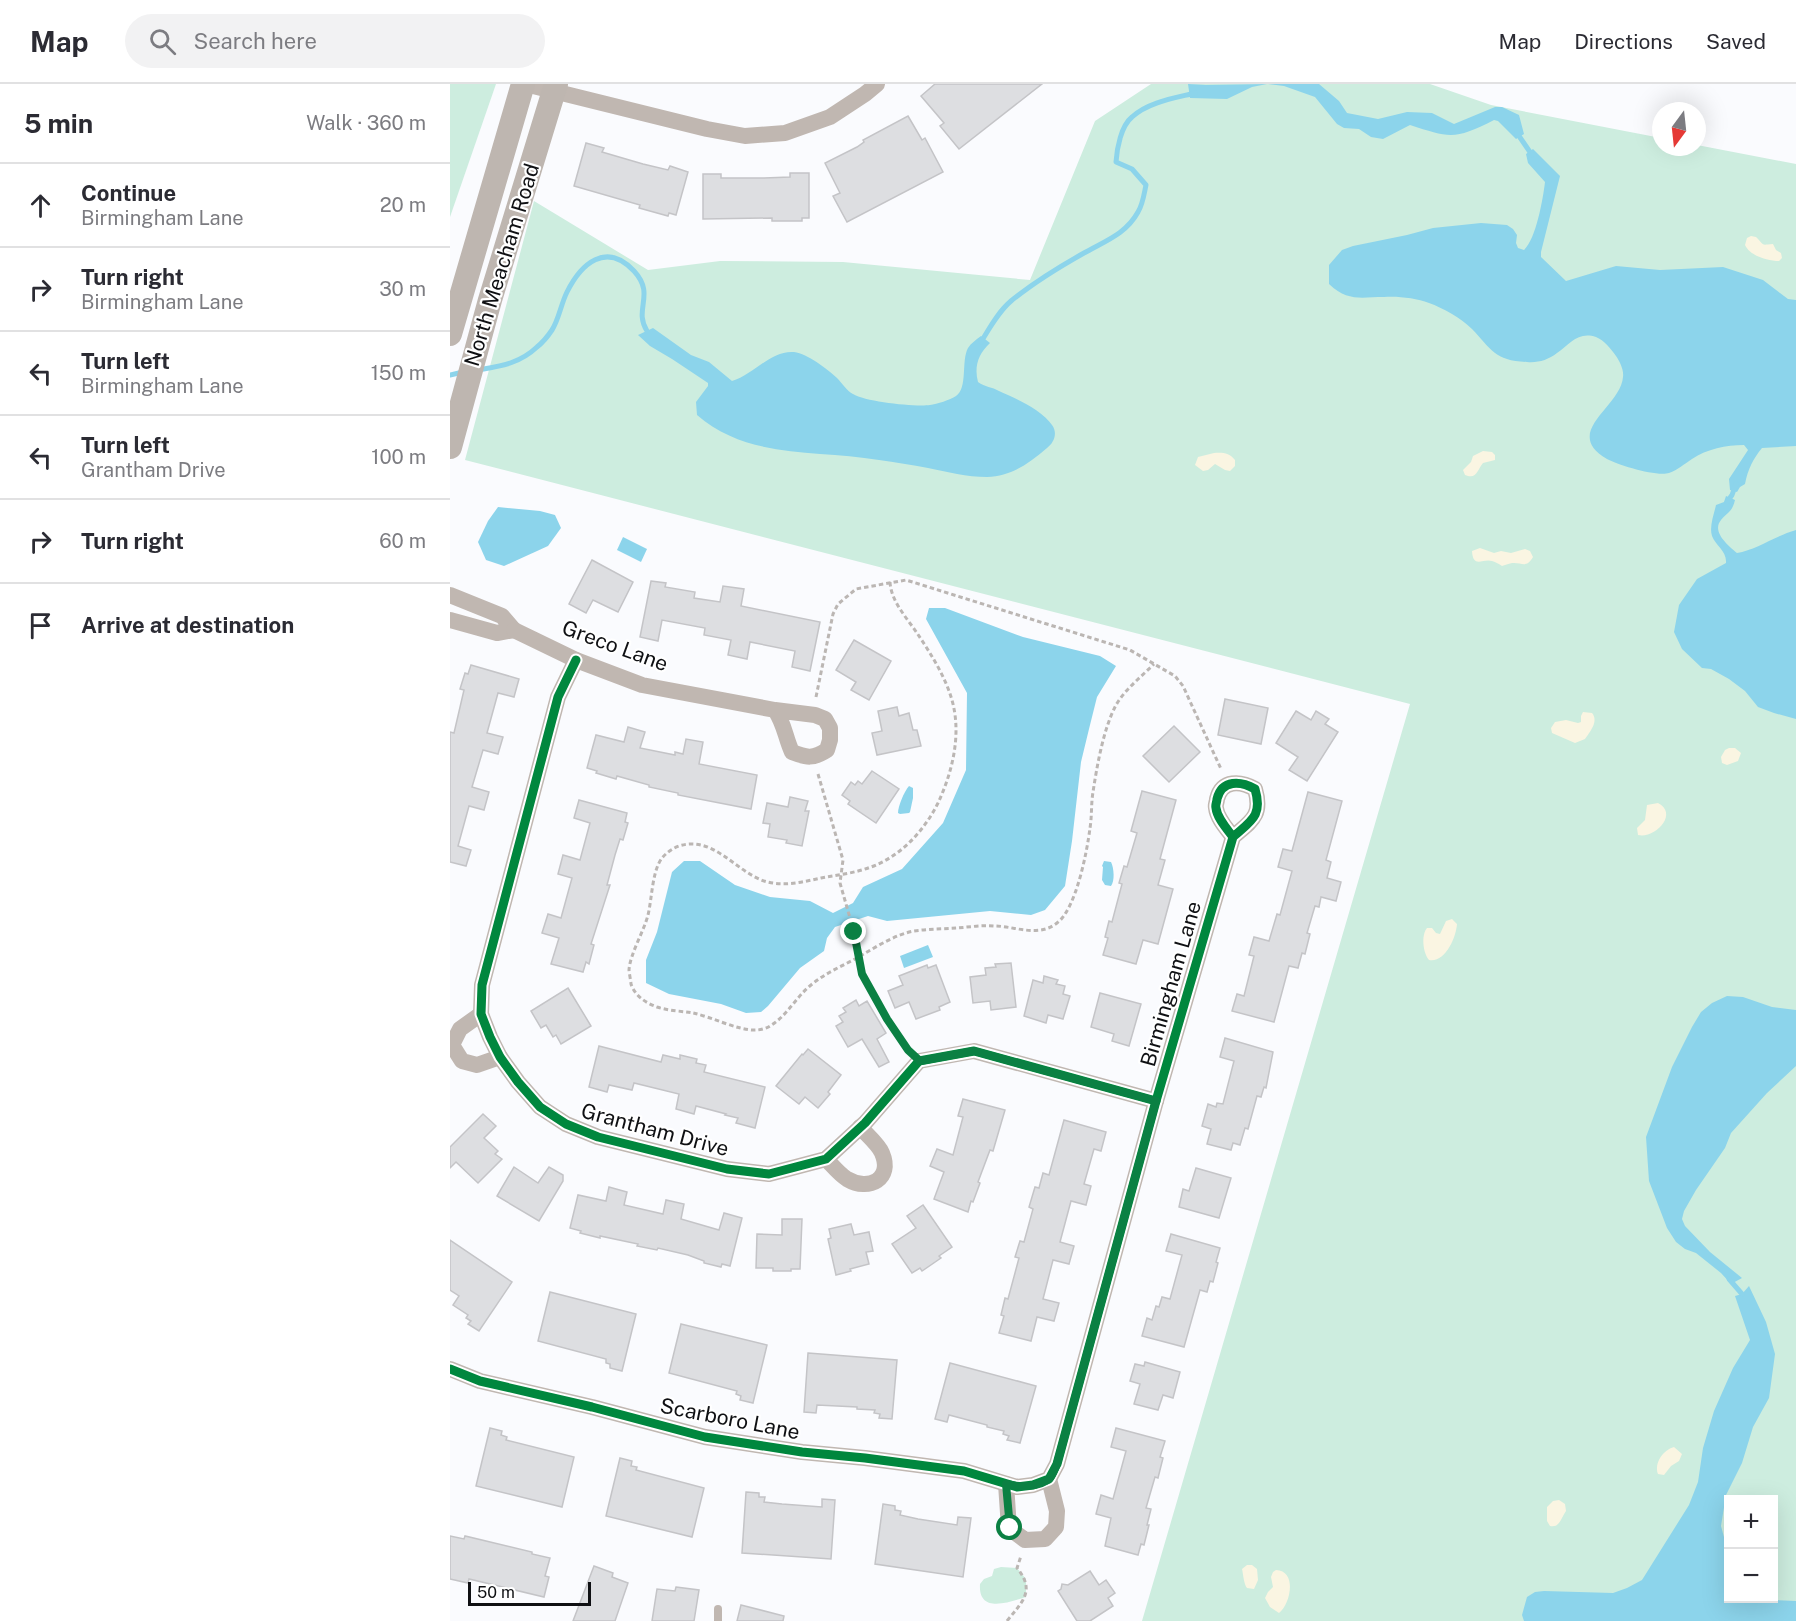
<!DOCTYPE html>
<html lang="en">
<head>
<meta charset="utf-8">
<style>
	body { margin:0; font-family:"Public Sans",sans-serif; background:#f2f2f3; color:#2b2b33 }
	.controls { position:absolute; right:18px; bottom:18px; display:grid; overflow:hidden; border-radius:0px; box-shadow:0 6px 24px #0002 }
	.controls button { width:54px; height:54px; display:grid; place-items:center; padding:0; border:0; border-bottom:2px solid #e1e1e2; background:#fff; color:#2b2b33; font:30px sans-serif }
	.compass { position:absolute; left:1202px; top:18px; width:54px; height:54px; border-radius:50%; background:#fff; box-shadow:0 6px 24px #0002; rotate:195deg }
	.scale { position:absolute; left:18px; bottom:15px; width:123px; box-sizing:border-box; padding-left:6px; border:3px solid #0f1013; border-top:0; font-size:16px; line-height:21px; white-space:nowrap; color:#0f1013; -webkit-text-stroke:4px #fff; paint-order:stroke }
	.stop { position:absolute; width:18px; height:18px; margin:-14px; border:4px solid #0b8043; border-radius:50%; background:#fff }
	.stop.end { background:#0b8043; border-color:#fff; box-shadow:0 2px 6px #0008 }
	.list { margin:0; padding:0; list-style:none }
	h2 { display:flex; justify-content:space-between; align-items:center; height:78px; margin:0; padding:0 24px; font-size:26px }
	h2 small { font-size:20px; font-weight:400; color:#7c7c81 }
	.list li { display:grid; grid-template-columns:39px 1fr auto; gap:18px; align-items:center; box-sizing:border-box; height:84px; padding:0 24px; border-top:2px solid #e1e1e2 }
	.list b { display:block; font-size:22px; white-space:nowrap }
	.list p { margin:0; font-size:20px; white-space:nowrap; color:#7c7c81 }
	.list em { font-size:20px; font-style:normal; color:#7c7c81 }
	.icon { flex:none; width:33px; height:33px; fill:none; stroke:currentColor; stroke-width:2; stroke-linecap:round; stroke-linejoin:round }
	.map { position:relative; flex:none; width:1346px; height:1537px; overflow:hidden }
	header { display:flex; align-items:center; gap:36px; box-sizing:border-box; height:84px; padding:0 30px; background:#fff; border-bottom:2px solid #e1e1e2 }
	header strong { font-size:28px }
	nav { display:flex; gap:33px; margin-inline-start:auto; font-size:21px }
	.search { width:420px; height:54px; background:#f2f2f3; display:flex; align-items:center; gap:15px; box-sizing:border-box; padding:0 21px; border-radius:33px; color:#7c7c81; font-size:22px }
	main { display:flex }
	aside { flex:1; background:#fff }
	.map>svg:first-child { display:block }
</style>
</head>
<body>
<header>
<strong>Map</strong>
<div class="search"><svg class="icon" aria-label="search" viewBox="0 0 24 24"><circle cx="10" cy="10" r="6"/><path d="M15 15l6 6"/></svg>Search here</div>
<nav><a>Map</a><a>Directions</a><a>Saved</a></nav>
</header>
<main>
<aside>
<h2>5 min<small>Walk · 360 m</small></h2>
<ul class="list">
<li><svg class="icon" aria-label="ahead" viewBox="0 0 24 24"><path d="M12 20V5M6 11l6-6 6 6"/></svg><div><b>Continue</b><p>Birmingham Lane</p></div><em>20 m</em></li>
<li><svg class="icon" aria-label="right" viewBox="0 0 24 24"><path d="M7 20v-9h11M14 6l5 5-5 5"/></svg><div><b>Turn right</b><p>Birmingham Lane</p></div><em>30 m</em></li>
<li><svg class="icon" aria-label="left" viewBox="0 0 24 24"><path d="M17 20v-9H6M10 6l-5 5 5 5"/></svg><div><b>Turn left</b><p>Birmingham Lane</p></div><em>150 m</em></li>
<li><svg class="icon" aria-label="left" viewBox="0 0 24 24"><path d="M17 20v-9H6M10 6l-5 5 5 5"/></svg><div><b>Turn left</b><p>Grantham Drive</p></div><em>100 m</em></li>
<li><svg class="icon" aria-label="right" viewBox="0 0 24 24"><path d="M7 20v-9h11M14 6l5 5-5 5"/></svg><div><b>Turn right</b></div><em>60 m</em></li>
<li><svg class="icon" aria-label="arrive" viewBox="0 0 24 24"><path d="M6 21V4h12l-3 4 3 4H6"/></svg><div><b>Arrive at destination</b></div></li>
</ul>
</aside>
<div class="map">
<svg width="1346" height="1537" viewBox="0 0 1346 1537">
	<rect width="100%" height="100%" fill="#fafbfe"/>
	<g fill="#cdeddf" fill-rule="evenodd">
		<polygon points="0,0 46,0 0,133"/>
		<path d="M701,0H980L1041,21L1211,54V63H1247V61L1346,80V1537H692L960,620L15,376L84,117L198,186L270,177L393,178L580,196L645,37ZM1278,1416H1324V1514H1278Z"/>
		<path d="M551,1483L567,1484L576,1495V1513C559,1518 528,1530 530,1500L534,1495L542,1492L544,1485Z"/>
	</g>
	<g fill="#faf5e2">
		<path d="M1301,152L1306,153C1315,162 1310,161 1323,160L1326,166L1331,169L1332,174L1329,177C1318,177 1300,172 1295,161L1297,154Z"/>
		<path d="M1033,367L1042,368L1045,371V376L1033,379C1027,386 1027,396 1015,391L1013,386L1021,378L1023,372Z"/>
		<path d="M764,369C772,368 780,369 785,376V382L780,387L775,386L765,380L758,386L753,387L745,381L748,373Z"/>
		<path d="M1030,464L1044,469L1051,467L1061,469L1075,465L1080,467L1083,473C1076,485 1072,478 1062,479C1058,480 1055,481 1052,482C1049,480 1046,478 1042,477C1033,474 1023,485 1022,467Z"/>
		<path d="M1133,628L1142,629C1149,637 1140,648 1135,655L1125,659L1102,649L1101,644L1105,638L1116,636L1128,639L1131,638V632Z"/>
		<polygon points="1279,664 1285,664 1291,669 1288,677 1277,681 1272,679 1271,673 1275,666"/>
		<path d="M1208,719C1229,730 1205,755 1188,751L1187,744L1195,736L1197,721Z"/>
		<path d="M1002,835L1007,840C1006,854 995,879 979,876C973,869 971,851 977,844H982L986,849L990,850L996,837Z"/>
		<path d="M1224,1363L1232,1370L1229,1377L1221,1382L1214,1391L1208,1390C1204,1379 1213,1366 1224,1363Z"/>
		<path d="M1109,1416L1115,1420L1116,1427C1111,1434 1110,1444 1100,1442L1097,1437V1423L1103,1417Z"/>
		<path d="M797,1481H802L807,1485L808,1496L804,1505L797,1504C794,1501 793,1489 792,1485Z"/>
		<path d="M826,1486C848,1487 840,1521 829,1529L820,1523L815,1514L818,1508L823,1503L821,1493L823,1488Z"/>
	</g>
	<g fill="#8cd4eb">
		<polygon points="738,0 756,1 817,0 802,3 777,15 740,14"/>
		<path d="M818,0H869L889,17L897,29L928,35L957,28L982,29L1004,40L1045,23H1052L1069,31L1074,50L1066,55L1048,37L1044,36C1005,56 1000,54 960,41L933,55L921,53L909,45L894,44L887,40L865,13L834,2Z"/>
		<path d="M1083,65L1110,92L1091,168V173L1116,197L1166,182L1210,186L1273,183L1313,196L1338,215L1346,216V362L1312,364C1303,375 1298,385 1295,400L1290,403L1287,408L1280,406L1279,395L1298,366L1294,361C1276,361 1257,365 1242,375C1234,380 1228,386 1219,389C1207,393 1168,381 1157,375C1111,348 1171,323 1173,293C1174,286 1170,278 1166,272C1161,265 1154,256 1146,253C1128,247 1120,260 1107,269C1098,276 1088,279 1077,278C1045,277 1041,265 1022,245C1011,234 993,224 979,219C966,214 948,212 934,213C911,213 898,218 879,200V181L892,166L903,162L957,151L983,144L1031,139L1057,141L1063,145L1067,151L1066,159L1068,164L1074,166C1086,155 1093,115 1095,98L1078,79L1076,70Z"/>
		<path d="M203,244L241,271L259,278L282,297C303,291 321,266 344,268C358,270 376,284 387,294C392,299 397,307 403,310C416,318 465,323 480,321C487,320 500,316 506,312C518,304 511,277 518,264C521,259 526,256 531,252L540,259C528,270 524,283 528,298C535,303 542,303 549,307C565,314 592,326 602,341C608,349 604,359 597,364C578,380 562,392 537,393C517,393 497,388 478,384C462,381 445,378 429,376C366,365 299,376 247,331L246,318L258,302V299L222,275L200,262L188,251Z"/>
		<path d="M1276,412L1285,416C1282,428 1279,427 1271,436C1261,448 1279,462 1287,469C1306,466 1325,452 1346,446V635L1324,629L1308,623L1295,607L1279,595L1261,585L1252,584L1232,565L1224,548L1229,521L1247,495L1276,479C1277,467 1266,462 1262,452C1259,443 1264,430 1266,421L1274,418Z"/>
		<polygon points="48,423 90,427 105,431 111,444 98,462 54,482 36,476 28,458 38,437"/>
		<polygon points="173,453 197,465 191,478 167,466"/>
		<polygon points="479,524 495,524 573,553 650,572 666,582 647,613 639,645 631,678 622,757 615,802 595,826 581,831 540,827 437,837 418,832 385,843 377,854 374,867 350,884 318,922 311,928 296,929 271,920 219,910 196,899 196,876 207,848 222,788 234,777 250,777 285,801 320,813 360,817 383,829 403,819 413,803 452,785 493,739 516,686 517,609 476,535"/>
		<path d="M459,702L463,704V714L460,728L459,729L450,730L448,729C448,722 454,708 459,702Z"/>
		<path d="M654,777L661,778C664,784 665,797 661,802L655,801L652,796L653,783L652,782Z"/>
		<polygon points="478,861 483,873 454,884 450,872"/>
		<polygon points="1277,912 1293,913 1322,923 1346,926 1346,982 1317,1009 1281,1049 1275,1064 1246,1106 1234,1127 1232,1135 1235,1142 1260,1168 1292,1194 1281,1200 1271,1189 1246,1169 1235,1165 1226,1158 1217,1144 1199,1097 1196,1053 1222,983 1242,943 1251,928 1262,919"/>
		<polygon points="1299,1202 1316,1238 1325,1270 1319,1314 1303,1343 1292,1379 1276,1411 1271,1442 1278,1468 1278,1514 1346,1517 1346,1537 1074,1537 1072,1531 1077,1513 1085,1508 1094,1507 1163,1509 1177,1504 1192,1496 1239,1421 1248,1398 1253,1364 1264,1327 1283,1284 1300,1256 1285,1212 1292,1210"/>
	</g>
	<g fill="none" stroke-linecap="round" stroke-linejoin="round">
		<g stroke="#8cd4eb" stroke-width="5">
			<polyline points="1067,49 1082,71"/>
			<path d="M531,258C539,245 548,228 561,217C583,199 609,183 634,169C655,157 676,150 688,128C693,120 694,110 696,101L682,85L666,78C667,64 671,42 682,33C698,18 725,14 745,9"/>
			<path d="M28,286C50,282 69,280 87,263C92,259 98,252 102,246C109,235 111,220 117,208C131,180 156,157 184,187C206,211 183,225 197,247"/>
			<polyline points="0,291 13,288"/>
			<polyline points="1277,418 1282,411 1286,400"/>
			<polyline points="1279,1195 1292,1210"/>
		</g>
	</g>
	<g fill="#dddee1" stroke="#c4c4c7" stroke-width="1.5">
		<polygon points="485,0 592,0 509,65 490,42 494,39 471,12"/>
		<polygon points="458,32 472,56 475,54 493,88 397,138 383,112 390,109 375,79 407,63 414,58 413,56"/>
		<polygon points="136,59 154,64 152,68 193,80 218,86 220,82 238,88 226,131 219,129 218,132 189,124 190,121 124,102"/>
		<polygon points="340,89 359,89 359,134 352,134 352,137 322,137 322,134 253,135 253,90 271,90 271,94 314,94 340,93"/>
		<polygon points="142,476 183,498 168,528 143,516 136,529 119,520"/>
		<polygon points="201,497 216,499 215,503 245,508 244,514 270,518 273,502 294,505 291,522 370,538 360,587 342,583 345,567 300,558 297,575 278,571 281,556 254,551 255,544 212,536 208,557 190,553"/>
		<polygon points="404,556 441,577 419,616 401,606 406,598 386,586"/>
		<polygon points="21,581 69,595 64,613 48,609 37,649 53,653 48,670 33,666 22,703 39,708 34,726 19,722 8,762 21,766 16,782 0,778 0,648 4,649 14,606 10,605 15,589 18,590"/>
		<polygon points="775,615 818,624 811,660 768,651"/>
		<polygon points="447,623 449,632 459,629 463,646 467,646 471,662 427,671 422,649 432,647 428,627"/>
		<polygon points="846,627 861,636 866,627 879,635 875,640 888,648 857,697 839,686 848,673 826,659"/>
		<polygon points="724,642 750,668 719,698 693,672"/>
		<polygon points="178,643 195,648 190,664 225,671 225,668 233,670 236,655 253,658 249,680 307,691 301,725 228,711 228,709 199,703 199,701 167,692 166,695 146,689 147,687 137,684 146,651 174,658"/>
		<polygon points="422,687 449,705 426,739 398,720 400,717 392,711 401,698 405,701 408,697 412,700"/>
		<polygon points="692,707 726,716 710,775 715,776 708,801 723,805 708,860 693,856 686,880 653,871 658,854 655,853 659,837 662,838 672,800 669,799 674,782 677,783 687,749 681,747"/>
		<polygon points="858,708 892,717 876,776 881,778 877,794 891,798 886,817 871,813 869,823 865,822 857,849 860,850 855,870 852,869 848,884 839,882 824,938 782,927 787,910 794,912 804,872 799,871 804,853 819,857 827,830 830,831 842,787 828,783 833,765 842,767"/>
		<polygon points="340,713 358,717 355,727 359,727 352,762 336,759 337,756 318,753 320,740 313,739 317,719 338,723"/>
		<polygon points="129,716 177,729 175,738 178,739 173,756 170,755 165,771 157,801 160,801 141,860 144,861 139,880 136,878 133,888 101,880 109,854 92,849 98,830 111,834 122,794 108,790 113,771 130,776 140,739 124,734"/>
		<polygon points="561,879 566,923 541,926 540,917 523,919 520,893 536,891 535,884 546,883 545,880"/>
		<polygon points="477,881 478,884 486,881 500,918 489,923 490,926 466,935 459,918 445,924 438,907 453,901 449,892"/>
		<polygon points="594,892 608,896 606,900 615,902 613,910 620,912 613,935 598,931 596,939 574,932 583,896 593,899"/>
		<polygon points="118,904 141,942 111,960 106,951 103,953 96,941 91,944 81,927"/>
		<polygon points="650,909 691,920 679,962 662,957 664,950 641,943"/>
		<polygon points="406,916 409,922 417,917 436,949 427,955 439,978 429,983 412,955 398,963 386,942 393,938 389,932 396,928 393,924"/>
		<polygon points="775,954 823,968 816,1004 814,1003 811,1013 807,1012 798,1045 795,1044 790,1061 783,1059 781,1066 757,1060 761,1045 752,1042 758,1020 766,1023 767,1019 773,1020 784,977 770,973"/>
		<polygon points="149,962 211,978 213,971 230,975 230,971 247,975 246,979 256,981 254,988 315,1003 305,1044 286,1039 288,1034 275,1031 276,1030 246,1022 244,1030 226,1025 229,1010 184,999 182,1006 159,1001 157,1008 139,1003"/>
		<polygon points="358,965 391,991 378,1008 380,1010 368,1024 355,1013 349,1020 326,1002 352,970 353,971"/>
		<polygon points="513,1015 555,1026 543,1067 540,1066 528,1098 530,1099 523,1118 521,1117 518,1128 484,1115 494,1088 480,1082 487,1065 503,1071 513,1033 508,1032"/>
		<polygon points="33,1030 46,1042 34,1054 48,1067 45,1070 52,1075 28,1099 6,1078 0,1084 0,1063"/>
		<polygon points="614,1036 656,1048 651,1067 644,1065 634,1100 641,1102 636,1121 621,1117 610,1158 624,1162 619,1180 603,1176 593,1215 609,1219 604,1237 587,1233 581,1257 549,1249 554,1232 551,1231 555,1214 558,1215 569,1174 565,1173 570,1157 574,1158 583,1125 579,1123 585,1103 589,1104 593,1089 599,1091"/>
		<polygon points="64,1083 88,1099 99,1083 113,1091 113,1097 89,1137 47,1112"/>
		<polygon points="746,1084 781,1094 769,1134 729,1123 733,1105 739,1107"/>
		<polygon points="159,1103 177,1108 174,1121 213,1130 216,1116 234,1120 231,1135 269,1146 274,1129 292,1134 280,1182 272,1180 271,1183 254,1179 254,1177 238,1171 208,1164 207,1166 187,1162 188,1160 150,1152 150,1154 130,1149 131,1147 120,1144 128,1111 156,1117"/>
		<polygon points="473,1121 502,1163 489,1172 491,1174 472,1187 470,1184 462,1189 442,1160 466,1144 457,1132"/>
		<polygon points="332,1135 352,1135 350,1185 341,1185 341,1187 323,1187 323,1184 306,1184 307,1150 332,1151"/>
		<polygon points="401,1140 404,1151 419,1148 423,1167 416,1168 419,1180 400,1185 401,1187 386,1191 378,1155 381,1154 379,1145"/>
		<polygon points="721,1150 770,1164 766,1178 768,1179 763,1198 760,1197 757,1208 750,1206 734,1263 692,1252 697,1234 702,1236 706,1222 709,1223 712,1213 720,1215 732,1171 716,1167"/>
		<polygon points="0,1156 62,1198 29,1247 18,1240 21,1237 16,1234 18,1231 3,1221 9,1212 0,1206"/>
		<polygon points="100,1208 186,1230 172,1287 160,1284 160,1280 156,1279 156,1275 88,1257"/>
		<polygon points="231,1240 317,1261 303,1319 290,1316 291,1312 286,1310 287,1307 219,1289"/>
		<polygon points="358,1269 447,1276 442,1335 429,1334 430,1330 424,1329 425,1326 407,1325 407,1323 367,1321 366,1329 354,1328"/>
		<polygon points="695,1278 730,1288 723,1314 713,1311 708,1326 684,1320 690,1300 680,1297 685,1280 694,1282"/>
		<polygon points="500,1279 586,1302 570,1359 557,1356 559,1352 553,1350 554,1347 537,1343 537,1341 499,1331 497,1338 485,1335"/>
		<polygon points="40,1344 52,1347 51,1351 57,1353 56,1356 124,1373 112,1423 26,1402"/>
		<polygon points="666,1344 715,1357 710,1373 713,1374 708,1394 705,1393 696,1424 701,1425 697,1441 699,1441 694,1461 691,1460 688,1471 655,1462 661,1434 646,1430 651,1411 663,1415 676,1367 661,1363"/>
		<polygon points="170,1374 182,1377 181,1382 187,1383 186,1386 254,1404 242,1453 156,1432"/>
		<polygon points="296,1408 309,1409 309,1413 315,1413 314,1418 332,1420 372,1423 372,1415 385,1416 381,1475 292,1469"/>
		<polygon points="433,1420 445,1422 445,1426 451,1427 450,1431 468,1435 507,1441 508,1433 521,1434 513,1493 425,1480"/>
		<polygon points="0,1452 14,1455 15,1452 82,1468 82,1470 100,1474 95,1492 99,1493 94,1513 19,1495 18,1499 0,1495"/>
		<polygon points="144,1482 163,1489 162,1493 178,1499 165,1537 123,1537"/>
		<polygon points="640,1487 649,1501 656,1496 665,1509 658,1514 663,1522 640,1537 627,1537 608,1507 611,1505 612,1500 618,1501"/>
		<polygon points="226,1503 249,1506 244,1537 202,1537 207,1505 225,1507"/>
		<polygon points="291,1521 334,1532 333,1537 287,1537"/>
	</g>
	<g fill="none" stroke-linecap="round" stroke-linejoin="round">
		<g stroke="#bbb6b3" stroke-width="3" stroke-dasharray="4.5 3" stroke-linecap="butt">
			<path d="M440,498C441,517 456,533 467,549C481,570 497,595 503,620C511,653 502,689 488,719C474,747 451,772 421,783C405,789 388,791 371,794C353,798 333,803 314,797C285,787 263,751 229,762C223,764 216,769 212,774C202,787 202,815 198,831C194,847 180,870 179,886C179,888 181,898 181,900C185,912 196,919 207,923C219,927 232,927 243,929C262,933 289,947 306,946C311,946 317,944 320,942C337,932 346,913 361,901C374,890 390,883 405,875C423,865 443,851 464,847C478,845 493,845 507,844C519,843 532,841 544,842C565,842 588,854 607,839C626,825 637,768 640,744C642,732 641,720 643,708C647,682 653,647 665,623C673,607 691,593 704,580"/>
			<polyline points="366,613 383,530 388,520 406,505 456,496 680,566 725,592 733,602 771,685"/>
			<polyline points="368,690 393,776 390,799 404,848 412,890 437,935 458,965"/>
			<path d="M557,1537C572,1518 586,1507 567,1484L571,1472"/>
		</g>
		<polyline stroke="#c0b7b1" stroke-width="8" points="268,1537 268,1525"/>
		<g stroke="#c0b7b1" stroke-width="16">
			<polyline points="75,0 257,45 295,52 335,49 380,33 415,10 427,0"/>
			<polyline points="0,511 52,532 64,546 47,549 0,536"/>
			<path d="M64,546L126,576L192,601L325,626L365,631L375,635L380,644V656L377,666C363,675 357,674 342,668C335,653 335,641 325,626"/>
			<polyline points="126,576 108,613 32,901 31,930 40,953 50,973 68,998 90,1023 116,1040 148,1053 277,1085 319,1090 376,1075 415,1039 469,977 524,967 706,1017"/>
			<polyline points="31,930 10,945 2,961 12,977 27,981 50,973"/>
			<path d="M376,1075C382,1081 389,1090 397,1095C419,1108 443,1095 432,1069C428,1060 417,1051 410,1043"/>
			<path d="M0,1285L30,1297L142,1323L255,1353L352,1368L415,1374L514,1387L567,1403L583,1401L599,1395L607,1380L706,1017L783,753C777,745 767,734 766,724C765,721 767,718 767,715C772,695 791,697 805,705C813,732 801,737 783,753"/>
			<polyline points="556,1400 559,1444 575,1456 595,1455 606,1443 607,1427 599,1395"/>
		</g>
		<g stroke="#beb6b0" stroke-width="24">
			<polyline points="0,250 73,0"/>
			<polyline points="0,363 40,216 106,0"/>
		</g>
		<defs>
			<g id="cycleway">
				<polyline points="126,576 108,613 32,901 31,930 40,953 50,973 68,998 90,1023 116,1040 148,1053 277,1085 319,1090 376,1075 415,1039 469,977 524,967 706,1017"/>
				<path d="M0,1285L30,1297L142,1323L255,1353L352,1368L415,1374L514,1387L567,1403L583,1401L599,1395L607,1380L706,1017L783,753C777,745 767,734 766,724C765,721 767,718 767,715C772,695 791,697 805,705C813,732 801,737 783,753"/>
			</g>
		</defs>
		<use href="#cycleway" stroke="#fff" stroke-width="13"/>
		<use href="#cycleway" stroke="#00873e" stroke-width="9"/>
	</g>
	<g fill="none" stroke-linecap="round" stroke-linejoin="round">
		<path stroke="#0b8043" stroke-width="8" d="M404,848L412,890L437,935L458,966L470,977L524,967L706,1017L607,1380C605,1384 603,1391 600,1394C590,1404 568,1403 556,1400L560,1444"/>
	</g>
	<g text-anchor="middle" stroke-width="4.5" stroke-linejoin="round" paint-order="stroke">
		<g font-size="21" fill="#0f1013" stroke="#fff">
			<text transform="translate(52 181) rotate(-73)" y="7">North Meacham Road</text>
			<text transform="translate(165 562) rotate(20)" y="7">Greco Lane</text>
			<text transform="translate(721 900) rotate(-74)" y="7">Birmingham Lane</text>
			<text transform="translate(205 1046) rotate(15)" y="7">Grantham Drive</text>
			<text transform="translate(280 1335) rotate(11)" y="7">Scarboro Lane</text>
		</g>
	</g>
</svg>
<div class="controls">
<button>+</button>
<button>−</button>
</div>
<svg class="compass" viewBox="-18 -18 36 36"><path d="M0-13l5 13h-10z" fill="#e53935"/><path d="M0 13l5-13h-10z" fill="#7c7c81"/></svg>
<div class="scale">50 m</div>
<div class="stop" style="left:560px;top:1444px"></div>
<div class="stop end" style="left:404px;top:848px"></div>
</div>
</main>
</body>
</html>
